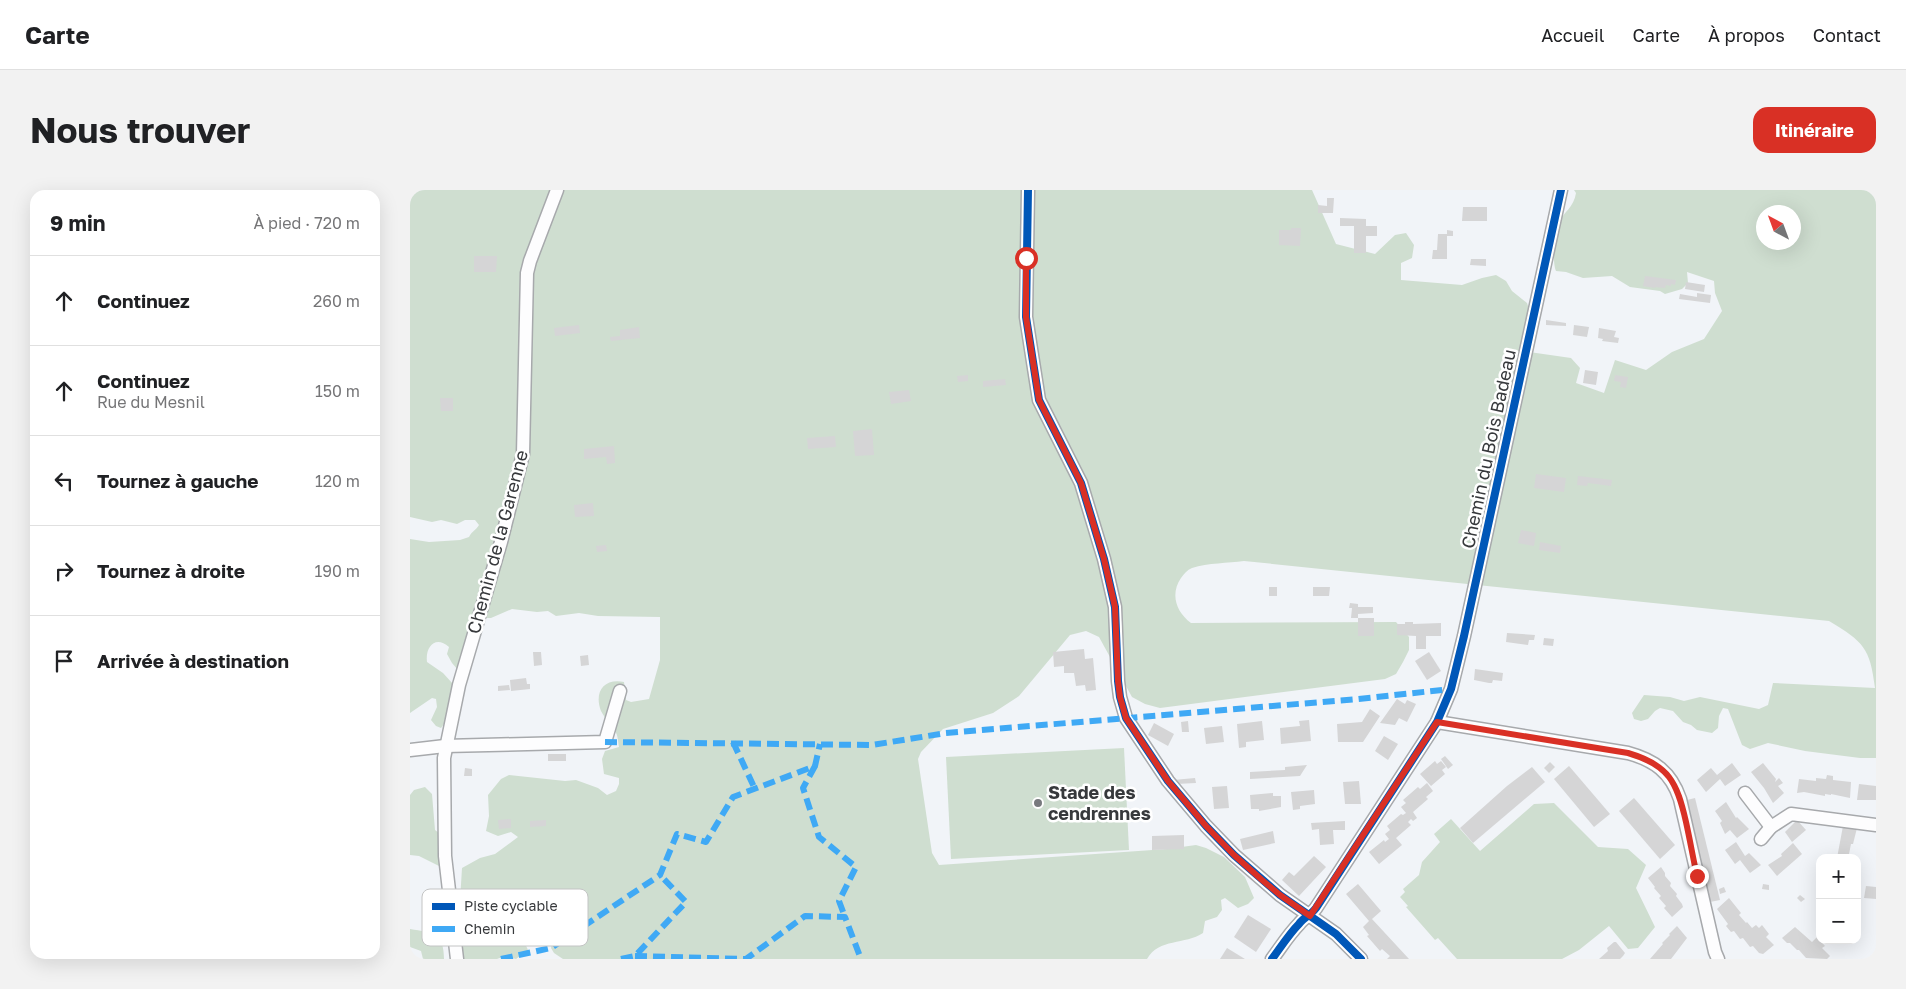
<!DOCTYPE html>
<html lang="fr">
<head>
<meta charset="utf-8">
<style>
	body { margin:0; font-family:"Golos Text",sans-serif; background:#f2f2f2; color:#202124 }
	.controls { position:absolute; right:15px; bottom:15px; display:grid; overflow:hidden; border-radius:10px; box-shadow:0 5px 20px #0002 }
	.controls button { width:45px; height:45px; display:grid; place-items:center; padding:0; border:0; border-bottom:1px solid #e0e0e0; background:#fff; color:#202124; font:25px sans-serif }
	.compass { position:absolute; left:1346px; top:15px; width:45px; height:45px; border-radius:50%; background:#fff; box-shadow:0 5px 20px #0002; rotate:319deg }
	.stop { position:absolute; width:15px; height:15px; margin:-11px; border:4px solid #d93025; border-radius:50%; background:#fff }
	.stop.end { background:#d93025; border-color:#fff; box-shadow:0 1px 5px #0008 }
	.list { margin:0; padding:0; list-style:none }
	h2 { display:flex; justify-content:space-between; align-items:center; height:65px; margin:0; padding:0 20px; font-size:21px }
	h2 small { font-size:16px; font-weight:400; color:#757577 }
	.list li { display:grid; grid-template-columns:32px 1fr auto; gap:15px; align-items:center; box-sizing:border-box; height:90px; padding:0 20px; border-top:1px solid #e0e0e0 }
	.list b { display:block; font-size:19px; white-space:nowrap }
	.list p { margin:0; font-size:16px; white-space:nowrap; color:#757577 }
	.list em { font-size:16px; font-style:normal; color:#757577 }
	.icon { flex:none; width:28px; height:28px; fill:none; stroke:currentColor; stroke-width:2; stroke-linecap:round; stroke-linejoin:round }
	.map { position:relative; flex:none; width:1466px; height:769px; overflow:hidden; border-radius:15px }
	header { display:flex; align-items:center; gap:30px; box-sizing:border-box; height:70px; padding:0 25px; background:#fff; border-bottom:1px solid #e0e0e0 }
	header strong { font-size:24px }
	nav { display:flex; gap:28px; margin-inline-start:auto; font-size:18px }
	.intro { display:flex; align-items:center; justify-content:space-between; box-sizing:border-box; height:120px; padding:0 30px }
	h1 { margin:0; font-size:35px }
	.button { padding:12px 22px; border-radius:15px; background:#d93025; color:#fff; font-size:18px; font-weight:700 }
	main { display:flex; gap:30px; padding:0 30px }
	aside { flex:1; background:#fff; border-radius:15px; box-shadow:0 5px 20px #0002 }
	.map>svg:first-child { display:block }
</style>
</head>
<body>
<header>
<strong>Carte</strong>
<nav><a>Accueil</a><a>Carte</a><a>À propos</a><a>Contact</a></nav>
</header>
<div class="intro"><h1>Nous trouver</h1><a class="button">Itinéraire</a></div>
<main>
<aside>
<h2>9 min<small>À pied · 720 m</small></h2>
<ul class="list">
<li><svg class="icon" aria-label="ahead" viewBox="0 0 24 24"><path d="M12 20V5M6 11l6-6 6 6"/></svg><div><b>Continuez</b></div><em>260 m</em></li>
<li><svg class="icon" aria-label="ahead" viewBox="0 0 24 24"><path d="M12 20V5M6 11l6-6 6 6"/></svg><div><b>Continuez</b><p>Rue du Mesnil</p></div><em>150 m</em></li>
<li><svg class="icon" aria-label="left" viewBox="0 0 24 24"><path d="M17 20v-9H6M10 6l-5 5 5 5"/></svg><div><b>Tournez à gauche</b></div><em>120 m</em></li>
<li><svg class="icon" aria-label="right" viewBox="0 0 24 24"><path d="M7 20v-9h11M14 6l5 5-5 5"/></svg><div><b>Tournez à droite</b></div><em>190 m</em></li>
<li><svg class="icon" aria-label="arrive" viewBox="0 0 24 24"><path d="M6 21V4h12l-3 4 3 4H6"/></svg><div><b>Arrivée à destination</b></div></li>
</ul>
</aside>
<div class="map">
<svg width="1466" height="769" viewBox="0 0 1466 769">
	<rect width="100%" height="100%" fill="#f1f4f8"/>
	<g fill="#cfded0" fill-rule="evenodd">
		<path d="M0,0H902L926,54L965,64L985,45L996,43L1004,55L1002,68L991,73V90L1052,95L1072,88L1086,85L1096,91L1102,101L1117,113L1123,131L1113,161L1161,168L1170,178L1166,193L1194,203L1205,170L1236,180L1262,162L1294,149L1312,121L1305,103L1304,91L1277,82L1278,93L1272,99L1255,104L1250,101L1220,97L1202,86L1173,88L1156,82L1146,81C1142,72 1144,42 1148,33C1154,22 1164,17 1166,3L1164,0H1466V568H1450L1395,561L1358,553L1340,559L1332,555L1318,519L1313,518L1309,526L1308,538L1302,543L1287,540L1281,535L1273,532L1263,521L1250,518L1245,521L1238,529L1231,531L1224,529L1222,523L1234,505L1260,507L1274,511L1290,507L1349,519L1358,515L1363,493L1465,498C1460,458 1454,452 1419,431L834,371C818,373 798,373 782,378C777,380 774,384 771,388C760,404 766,422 781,433L986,432L999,447V460L993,472L986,484L975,489L750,518L735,514L722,507L689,447L676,441L660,445L609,506L583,523L533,539L511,562L508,569L522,663L529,675L757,659L786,655L796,658L814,667L835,687L844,708L838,714L828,718L815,708L811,710L812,720L807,727L795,731L793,743C775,755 749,748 737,769H153L144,763L141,758L143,749L154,734C149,732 143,729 138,728C122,727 102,736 88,744L98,754L113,749L118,760L106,769L95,766L87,769H49L47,764L52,749L49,727L52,678L70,668L85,664L108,647L101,642L88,646L76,641L79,626L78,605L91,589L99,585L155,591L166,590L188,598L197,605L206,601L209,594V588L194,584L192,569L195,561L209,557C208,552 208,545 205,541C201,534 195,529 191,521C184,503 193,488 214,492L216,510L221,512L239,509L250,470V427L188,426L169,423L146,426L138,421L127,422L102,419L81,428H67L48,480L42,473L37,464L39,457C26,445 15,456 17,472L33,483L43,494L37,530L31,538L26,536L21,530L27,517L26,509L22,508L0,523V349L19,352L50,350L59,347C62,341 66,340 69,335L65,330H55L47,334L31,330L22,332L0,327ZM1354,22H1384V52H1354Z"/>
		<polygon points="714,558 719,660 541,669 536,567"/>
		<polygon points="15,597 22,604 25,640 38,650 31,677 9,666 0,665 0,605 4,600"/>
		<polygon points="1144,613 1188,657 1218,659 1236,675 1226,698 1245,737 1228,758 1218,759 1199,736 1169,760 1152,769 1047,769 1028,748 1025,750 996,717 998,716 990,707 995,702 993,699 1009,685 1012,672 1030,652 1024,644 1041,629 1070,661 1124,614"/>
		<path d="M0,739C23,743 34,743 34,769H13L11,761L0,757Z"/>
	</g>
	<g fill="#d5d5d6">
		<polygon points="917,8 924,8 923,23 908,23 908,15 917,16"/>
		<polygon points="1053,17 1077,17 1077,31 1052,31"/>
		<polygon points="930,28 956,29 956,36 967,36 967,46 956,46 956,63 944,63 944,36 930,36"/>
		<polygon points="881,38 891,38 890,56 869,55 869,40 881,40"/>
		<polygon points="1037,40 1043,41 1043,46 1037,46 1037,69 1022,69 1023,60 1027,60 1028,44 1037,44"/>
		<polygon points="64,66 87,66 86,82 64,82"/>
		<polygon points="1061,69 1076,69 1076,76 1060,75"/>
		<polygon points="1235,86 1266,90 1265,95 1261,94 1261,96 1256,95 1255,98 1245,97 1245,98 1233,96"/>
		<polygon points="1276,92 1295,95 1294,102 1275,99"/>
		<polygon points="1287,103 1301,105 1300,113 1269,109 1270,104 1287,107"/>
		<polygon points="1136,130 1156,133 1156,136 1136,135"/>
		<polygon points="169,135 170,143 145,146 144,138"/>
		<polygon points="1164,135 1179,137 1177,147 1163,145"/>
		<polygon points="229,137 230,148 201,151 200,147 210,146 210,140"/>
		<polygon points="1189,138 1206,141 1204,147 1209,148 1208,153 1192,151 1193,149 1188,148"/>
		<polygon points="1175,180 1188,182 1186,195 1173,193"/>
		<polygon points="558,185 558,191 548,192 547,186"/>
		<polygon points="1205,185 1218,187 1216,198 1210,197 1211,192 1204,191"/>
		<polygon points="595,189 596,195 573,197 573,191"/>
		<polygon points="499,200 501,211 481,214 479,202"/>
		<polygon points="30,208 43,208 43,221 31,221"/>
		<polygon points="462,239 464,265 445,266 443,241"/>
		<polygon points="425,246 426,257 398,259 397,248"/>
		<polygon points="204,256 205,273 197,274 196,267 174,269 174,259"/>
		<polygon points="1126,284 1156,288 1154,302 1124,298"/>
		<polygon points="1168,286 1202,290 1201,296 1178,293 1177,296 1167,295"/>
		<polygon points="183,313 184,326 165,327 164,315"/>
		<polygon points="1111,340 1126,343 1124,356 1108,353"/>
		<polygon points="1130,352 1151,356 1150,363 1129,360"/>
		<polygon points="196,355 197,361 187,362 186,356"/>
		<rect x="859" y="397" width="8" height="9"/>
		<polygon points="903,397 920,397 919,406 903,406"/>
		<polygon points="940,413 948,414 948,417 963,417 963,423 948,424 948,428 941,428 942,418 939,418"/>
		<rect x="948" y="428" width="16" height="18"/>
		<polygon points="995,432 1003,432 1003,434 1031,433 1031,446 1016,446 1016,459 1006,459 1006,446 987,445 987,434 995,434"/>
		<polygon points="1097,443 1125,445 1124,450 1119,450 1118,455 1096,452"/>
		<polygon points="1134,448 1144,449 1143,456 1133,455"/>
		<polygon points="674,459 675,469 683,468 686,500 676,501 675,495 666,496 664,483 654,483 654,476 644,477 643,462"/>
		<polygon points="123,462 131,462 132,475 124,476"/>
		<polygon points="1019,462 1031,481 1017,490 1005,471"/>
		<polygon points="178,465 179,475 171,476 170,466"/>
		<polygon points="1065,479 1093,483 1092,491 1083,490 1082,493 1079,493 1064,490"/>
		<polygon points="116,488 117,494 120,494 120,499 101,501 100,490"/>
		<polygon points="99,495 100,500 88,501 88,496"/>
		<polygon points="987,509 995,514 997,510 1006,514 997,532 989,528 985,535 970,533"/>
		<polygon points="960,519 970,526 953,552 928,552 927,534 952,532"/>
		<polygon points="899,530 901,551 871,554 870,538 890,536 889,531"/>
		<polygon points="778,531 779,542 772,542 771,532"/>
		<polygon points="852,531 854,550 836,552 836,557 829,558 827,534"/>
		<polygon points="744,533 764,544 758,556 738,545"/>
		<polygon points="812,536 814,552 796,554 794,538"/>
		<polygon points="974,546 988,554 978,570 965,561"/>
		<rect x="138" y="564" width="18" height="7"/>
		<polygon points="1035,566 1043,575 1038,579 1031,569"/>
		<polygon points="1025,571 1027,574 1031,571 1036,577 1032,580 1035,584 1021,596 1010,584"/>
		<polygon points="1140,572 1145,577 1139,583 1134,578"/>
		<polygon points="1322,573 1331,585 1315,596 1310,589 1296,602 1287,590 1301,578 1307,585"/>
		<polygon points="1353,573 1366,589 1365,592 1369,588 1373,593 1368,596 1374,603 1363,613 1354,598 1341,582"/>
		<polygon points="897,575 890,586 840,589 840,582 875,580 875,577"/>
		<polygon points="1159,576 1200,624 1184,637 1144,589"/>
		<polygon points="1122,577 1135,592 1063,653 1050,638 1097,596"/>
		<polygon points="55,578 62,579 62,586 54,586"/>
		<polygon points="1417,585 1423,586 1423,590 1441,592 1440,608 1421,604 1421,605 1415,604 1415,606 1394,602 1387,603 1389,589 1406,591 1406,588 1416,589"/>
		<polygon points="785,588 786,593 766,594 763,590"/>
		<polygon points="949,591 951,614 935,614 933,592"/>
		<polygon points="1017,593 1023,601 1016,607 1018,609 1003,622 1007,628 1003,631 1001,629 998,632 1001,635 986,648 992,655 969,674 959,662 974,650 975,652 979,649 975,644 980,640 977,636 991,624 993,625 996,623 991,617 996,613 993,610 1008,597 1010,599"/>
		<polygon points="1449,594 1466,596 1466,610 1447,610"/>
		<polygon points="817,596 819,618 804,619 802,597"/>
		<polygon points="904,600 905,614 890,616 890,619 883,620 881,602"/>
		<polygon points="863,603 863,606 871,606 871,617 849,621 849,619 841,619 840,605"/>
		<polygon points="1224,608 1265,655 1250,669 1209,621"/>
		<polygon points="1285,608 1310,710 1300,712 1277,610"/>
		<polygon points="1316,612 1326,628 1327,627 1339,639 1327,648 1320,640 1315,644 1310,633 1312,631 1305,621"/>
		<polygon points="101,629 101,638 89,639 88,630"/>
		<polygon points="136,630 136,636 120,637 120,631"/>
		<polygon points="1387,630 1396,640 1382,652 1375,642"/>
		<polygon points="935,631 935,640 923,640 924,654 910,655 909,639 902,640 901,633"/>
		<polygon points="1433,636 1447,638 1443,654 1441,654 1439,664 1441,664 1441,668 1427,668"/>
		<polygon points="863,641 865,653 833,660 830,649"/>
		<polygon points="774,645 774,659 742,660 742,646"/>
		<polygon points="1326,652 1335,666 1339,663 1351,675 1340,683 1330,670 1325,674 1315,660"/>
		<polygon points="1383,653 1392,664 1367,686 1358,675 1372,666 1371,664"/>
		<polygon points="904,666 916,677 889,706 872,690 879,682 884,686"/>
		<polygon points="1251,677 1255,683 1255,686 1261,693 1260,696 1267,704 1266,706 1272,714 1273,717 1262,727 1254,718 1256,716 1249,708 1251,706 1244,698 1245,697 1238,688"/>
		<rect x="1447" y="679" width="3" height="19"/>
		<polygon points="948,694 971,721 962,729 999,769 977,769 980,766 972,759 970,761 957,746 959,745 953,737 959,731 936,704"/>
		<polygon points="1353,694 1359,695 1359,700 1352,699"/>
		<polygon points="1456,696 1466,697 1466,709 1454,708"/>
		<polygon points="1314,697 1316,702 1310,704 1309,699"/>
		<polygon points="1390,705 1395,709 1391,712 1387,708"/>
		<polygon points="1319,708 1331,723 1329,725 1336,733 1337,732 1342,738 1346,735 1349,738 1352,735 1359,744 1356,747 1364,755 1353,764 1349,763 1343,756 1340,757 1333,748 1330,749 1324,741 1321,742 1316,736 1318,734 1307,719"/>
		<polygon points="838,725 861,739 846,762 824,747"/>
		<polygon points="1267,736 1277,748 1261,769 1240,769 1253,754 1252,753 1260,745 1259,744"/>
		<polygon points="1385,737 1402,752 1407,747 1415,756 1412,758 1420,766 1417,769 1396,768 1389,760 1387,760 1380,753 1377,753 1372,748"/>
		<polygon points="1204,752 1206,752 1215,763 1213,766 1210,769 1189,769 1198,761 1197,758"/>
		<polygon points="817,758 835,769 810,769"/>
	</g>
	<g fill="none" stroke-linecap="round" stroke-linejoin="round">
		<defs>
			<g id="street">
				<polyline points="618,0 616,127 629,210 671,293 694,369 705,417 708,491 710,507 716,528 758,591 796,636 824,665 870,705 926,744 951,769"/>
				<path d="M1027,532L1218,563C1244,570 1261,582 1270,609L1305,762L1308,769"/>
				<polyline points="0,560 35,556 195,552 210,501"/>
				<polyline points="1335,603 1361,637"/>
				<polyline points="1351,649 1361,637 1381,624 1466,635"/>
				<polyline points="47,769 35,666 34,568 49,495 91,352 113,264 117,83 120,71 147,0"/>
				<path d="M862,769C871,757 879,744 889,734C894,727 901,725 906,718L1027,532L1041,499L1054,446L1151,0"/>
			</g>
		</defs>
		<use href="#street" stroke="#a7a9ac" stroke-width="15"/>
		<use href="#street" stroke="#fdfdfe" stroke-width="12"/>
		<g stroke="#3fa9f5" stroke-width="6" stroke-dasharray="12 6" stroke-linecap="butt">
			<polyline points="195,552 462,555 536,543 948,509 1041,499"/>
			<polyline points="323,552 345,599"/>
			<polyline points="405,576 393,598 409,647 446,677 429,711 435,727"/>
			<polyline points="225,766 336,769 395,726 435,727 451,769"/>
			<polyline points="91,769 141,758 250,685 267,644 296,652 323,607 405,576 410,554"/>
			<polyline points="211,769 225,766 276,712 250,685"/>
		</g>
		<defs>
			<g id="cycleway">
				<polyline points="618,0 616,127 629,210 671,293 694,369 705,417 708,491 710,507 716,528 758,591 796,636 824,665 870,705 926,744 951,769"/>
				<path d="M862,769C871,757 879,744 889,734C894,727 901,725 906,718L1027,532L1041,499L1054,446L1151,0"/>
			</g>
		</defs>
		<use href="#cycleway" stroke="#fff" stroke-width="11"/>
		<use href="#cycleway" stroke="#0057b8" stroke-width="8"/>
	</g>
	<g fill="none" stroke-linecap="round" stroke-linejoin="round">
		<path stroke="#d93025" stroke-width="6" d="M616,68V127L629,210L671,293L694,369L705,417L708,491L710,507L716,528L758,591L796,636L824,665L852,690L870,705L900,726L1027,532L1218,563C1259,575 1267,592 1276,632C1280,650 1283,668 1287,686"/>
	</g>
	<circle fill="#787a7e" stroke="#fff" stroke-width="2" cx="628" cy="613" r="5"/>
	<g text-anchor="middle" stroke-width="5" stroke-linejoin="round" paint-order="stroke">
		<g font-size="18" fill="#37393c" stroke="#fff">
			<text transform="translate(1079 259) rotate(-78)" y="6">Chemin du Bois Badeau</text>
			<text transform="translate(88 352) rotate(-75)" y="6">Chemin de la Garenne</text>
		</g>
		<g font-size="18" font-weight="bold" fill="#37393c" stroke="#fff" text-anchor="start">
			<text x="638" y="609">Stade des<tspan x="638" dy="21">cendrennes</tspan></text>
		</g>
	</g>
	<rect x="12" y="699" width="166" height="57" rx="8" fill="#fff" stroke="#c3c4c4" stroke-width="1"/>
	<rect x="22" y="713" width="23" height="7" fill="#0057b8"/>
	<rect x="22" y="736" width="23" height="6" fill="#3fa9f5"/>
	<g font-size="14" fill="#37393c">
		<text x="54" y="721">Piste cyclable</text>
		<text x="54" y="744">Chemin</text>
	</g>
</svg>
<div class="controls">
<button>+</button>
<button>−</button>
</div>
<svg class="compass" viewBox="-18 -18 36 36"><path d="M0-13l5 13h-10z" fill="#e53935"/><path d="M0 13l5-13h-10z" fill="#757577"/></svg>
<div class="stop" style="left:616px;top:68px"></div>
<div class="stop end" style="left:1287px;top:686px"></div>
</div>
</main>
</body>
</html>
